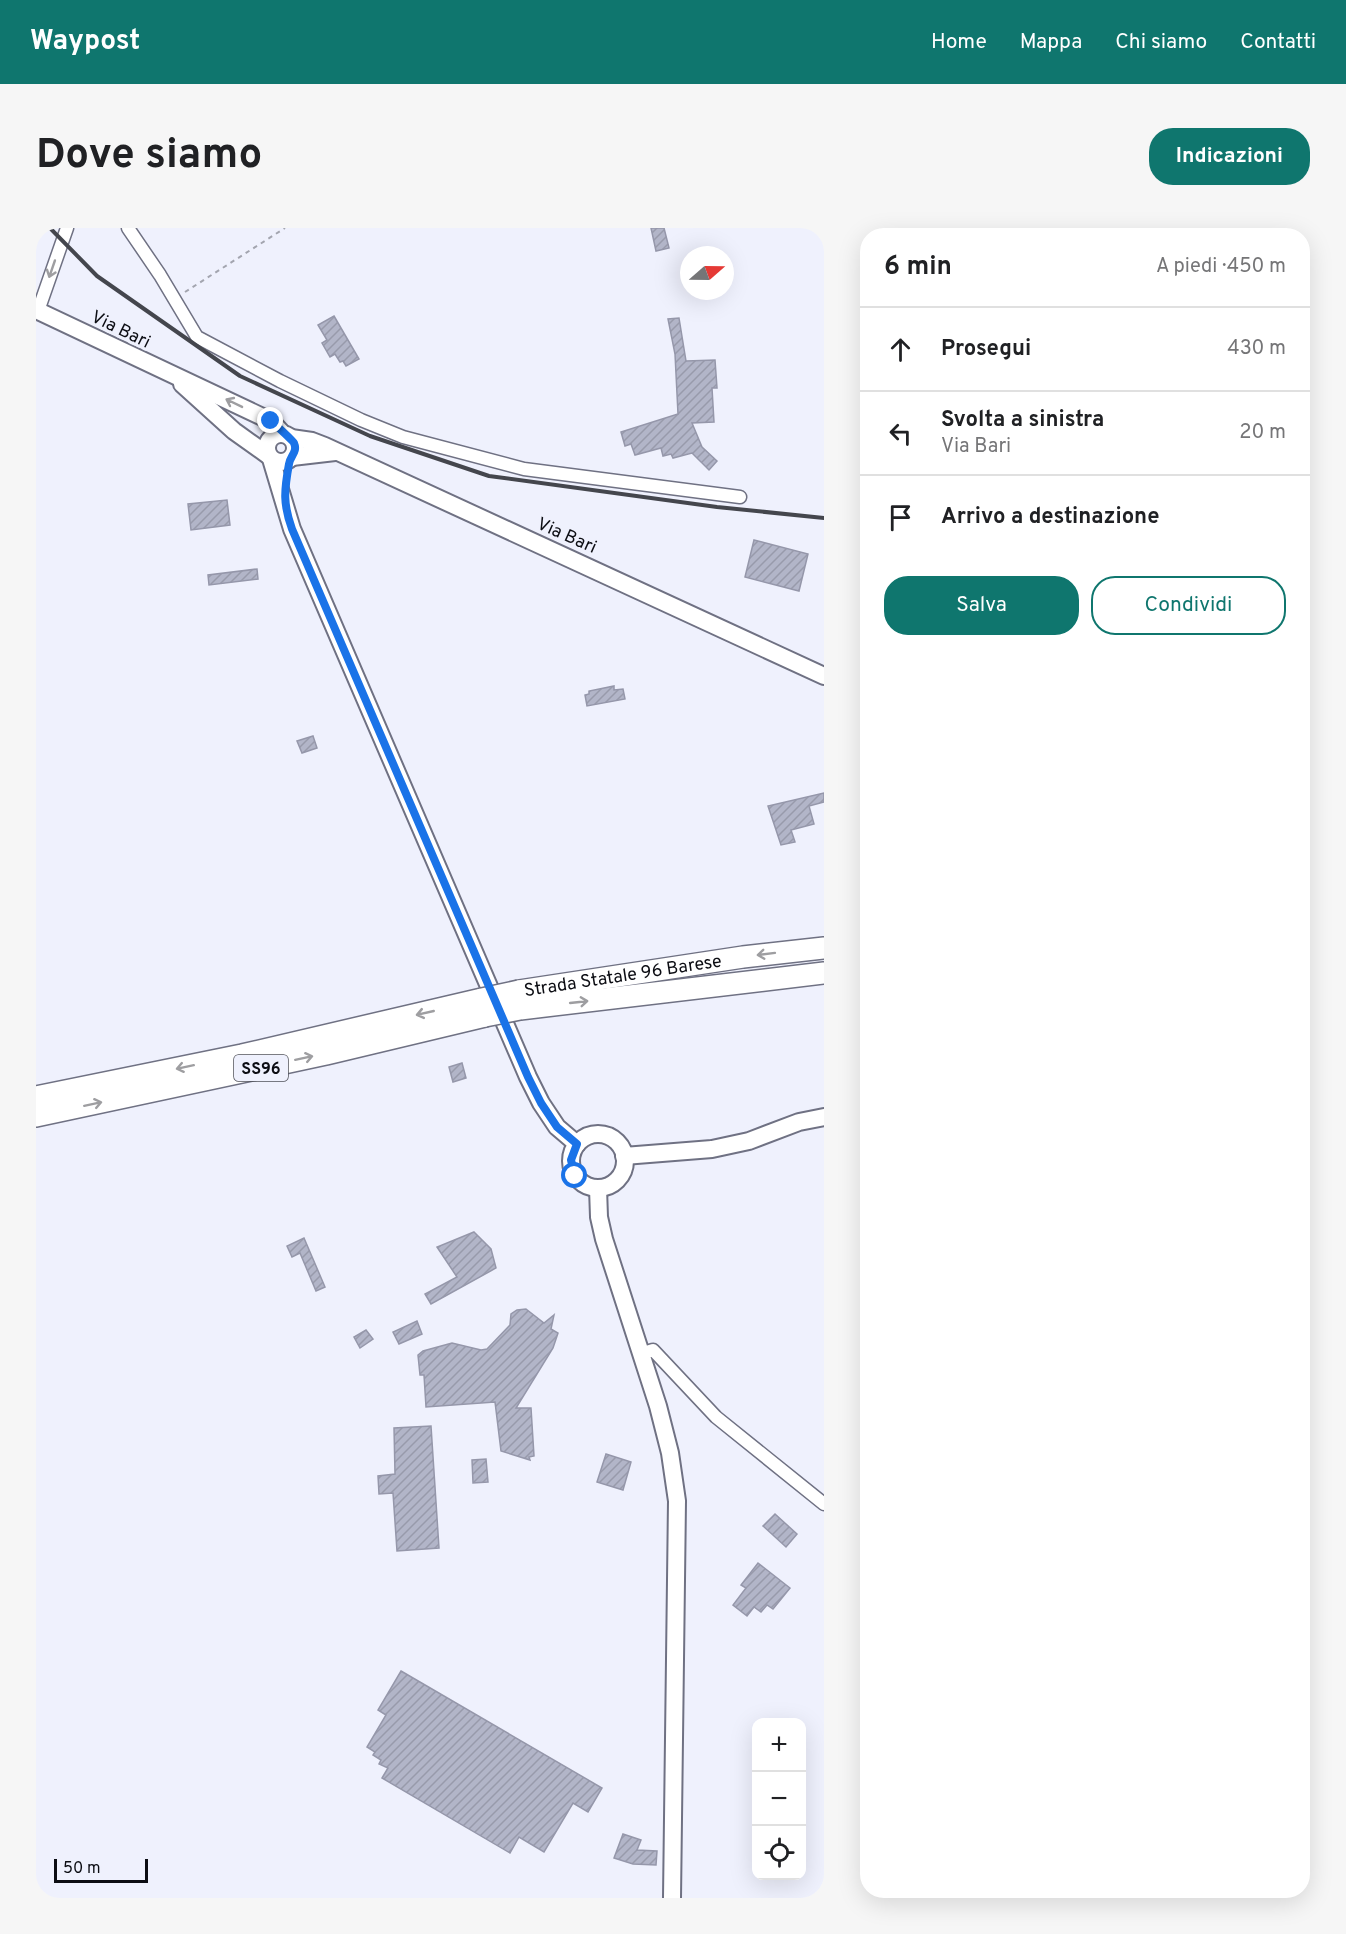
<!DOCTYPE html>
<html lang="it">
<head>
<meta charset="utf-8">
<style>
	body { margin:0; font-family:Overpass,sans-serif; background:#f6f6f6; color:#202124 }
	.controls { position:absolute; right:18px; bottom:18px; display:grid; overflow:hidden; border-radius:12px; box-shadow:0 6px 24px #0002 }
	.controls button { width:54px; height:54px; display:grid; place-items:center; padding:0; border:0; border-bottom:2px solid #e0e0e0; background:#fff; color:#202124; font:30px sans-serif }
	.compass { position:absolute; left:644px; top:18px; width:54px; height:54px; border-radius:50%; background:#fff; box-shadow:0 6px 24px #0002; rotate:70deg }
	.scale { position:absolute; left:18px; bottom:15px; width:94px; box-sizing:border-box; padding-left:6px; border:3px solid #0c0d13; border-top:0; font-size:16px; line-height:21px; white-space:nowrap; color:#0c0d13; -webkit-text-stroke:4px #eff1fd; paint-order:stroke }
	.stop { position:absolute; width:18px; height:18px; margin:-14px; border:4px solid #1a73e8; border-radius:50%; background:#fff }
	.stop.end { background:#1a73e8; border-color:#fff; box-shadow:0 2px 6px #0008 }
	.list { margin:0; padding:0; list-style:none }
	h2 { display:flex; justify-content:space-between; align-items:center; height:78px; margin:0; padding:0 24px; font-size:26px }
	h2 small { font-size:20px; font-weight:400; color:#757577 }
	.list li { display:grid; grid-template-columns:39px 1fr auto; gap:18px; align-items:center; box-sizing:border-box; height:84px; padding:0 24px; border-top:2px solid #e0e0e0 }
	.list b { display:block; font-size:22px; white-space:nowrap }
	.list p { margin:0; font-size:20px; white-space:nowrap; color:#757577 }
	.list em { font-size:20px; font-style:normal; color:#757577 }
	.actions { display:flex; gap:12px; padding:18px 24px }
	.actions a { flex:1; padding:14px 0; border:2px solid #0f766e; border-radius:24px; text-align:center; font-size:21px; color:#0f766e }
	.actions .main { background:#0f766e; color:#fff }
	.icon { flex:none; width:33px; height:33px; fill:none; stroke:currentColor; stroke-width:2; stroke-linecap:round; stroke-linejoin:round }
	.map { position:relative; flex:none; width:788px; height:1670px; overflow:hidden; border-radius:24px }
	header { display:flex; align-items:center; gap:36px; box-sizing:border-box; height:84px; padding:0 30px; background:#0f766e; color:#fff }
	header strong { font-size:28px }
	nav { display:flex; gap:33px; margin-inline-start:auto; font-size:21px }
	.intro { display:flex; align-items:center; justify-content:space-between; box-sizing:border-box; height:144px; padding:0 36px }
	h1 { margin:0; font-size:42px }
	.button { padding:15px 27px; border-radius:24px; background:#0f766e; color:#fff; font-size:21px; font-weight:700 }
	main { display:flex; gap:36px; padding:0 36px }
	aside { flex:1; background:#fff; border-radius:24px; box-shadow:0 6px 24px #0002 }
	.map>svg:first-child { display:block }
</style>
</head>
<body>
<header>
<strong>Waypost</strong>
<nav><a>Home</a><a>Mappa</a><a>Chi siamo</a><a>Contatti</a></nav>
</header>
<div class="intro"><h1>Dove siamo</h1><a class="button">Indicazioni</a></div>
<main>
<div class="map">
<svg width="788" height="1670" viewBox="0 0 788 1670">
	<defs>
		<pattern id="building-hatch" width="6" height="6" patternUnits="userSpaceOnUse" patternTransform="scale(1.5)"><rect width="6" height="6" fill="#b2b5c8"/><path d="M-1 1l2-2M0 6l6-6M5 7l2-2" fill="none" stroke="#989aab"/></pattern>
	</defs>
	<rect width="100%" height="100%" fill="#eff1fd"/>
	<g fill="url(#building-hatch)" stroke="#9597aa" stroke-width="1.5">
		<polygon points="615,0 628,0 633,20 620,23"/>
		<polygon points="298,88 323,131 310,138 307,133 304,134 299,126 294,129 286,115 291,112 282,97"/>
		<polygon points="643,90 650,133 679,132 681,160 676,160 678,194 656,195 666,219 681,233 673,242 656,225 637,230 635,226 627,228 625,220 599,227 595,216 589,218 585,204 642,186 639,126 632,91"/>
		<polygon points="191,272 194,297 155,302 152,276"/>
		<polygon points="718,312 772,326 763,363 709,349"/>
		<polygon points="221,341 222,351 173,357 172,347"/>
		<polygon points="578,458 578,462 587,461 589,471 551,478 549,467 553,466 553,463"/>
		<polygon points="277,508 281,520 266,525 261,513"/>
		<polygon points="788,565 788,574 773,578 778,596 755,602 759,614 745,617 732,578"/>
		<polygon points="426,835 430,850 417,854 413,839"/>
		<polygon points="438,1004 455,1021 460,1040 395,1076 389,1066 421,1049 401,1019"/>
		<polygon points="268,1010 289,1059 280,1063 264,1025 256,1029 251,1018"/>
		<polygon points="490,1081 508,1095 518,1087 515,1101 522,1105 517,1120 480,1180 495,1180 498,1228 493,1229 494,1232 465,1223 459,1174 390,1179 388,1147 384,1147 382,1127 387,1123 416,1115 445,1122 451,1121 474,1097 475,1086 481,1082"/>
		<polygon points="381,1093 386,1106 363,1116 357,1104"/>
		<polygon points="330,1102 337,1111 324,1120 318,1109"/>
		<polygon points="395,1198 403,1320 361,1323 357,1265 343,1266 342,1248 359,1246 358,1200"/>
		<polygon points="570,1226 595,1234 587,1262 561,1254"/>
		<polygon points="450,1231 452,1254 437,1255 436,1232"/>
		<polygon points="739,1286 761,1306 750,1319 727,1298"/>
		<polygon points="722,1335 754,1360 737,1381 731,1377 725,1384 718,1379 711,1388 697,1377 710,1360 705,1357"/>
		<polygon points="365,1443 566,1560 552,1584 537,1575 508,1624 483,1609 474,1625 346,1550 352,1540 343,1536 345,1532 337,1527 339,1524 331,1519 350,1487 342,1482"/>
		<polygon points="587,1606 605,1612 601,1622 621,1623 620,1637 597,1636 578,1630"/>
	</g>
	<g fill="none" stroke-linecap="round" stroke-linejoin="round">
		<defs>
			<g id="street">
				<polyline points="92,0 124,47 161,109 244,153 325,192 367,209 488,241 704,269"/>
				<polyline points="2,83 31,0"/>
				<polyline points="604,1126 617,1122 680,1189 788,1276"/>
			</g>
			<g id="secondary">
				<polyline points="0,82 235,193 247,206"/>
				<polyline points="146,156 198,203 233,228"/>
				<circle cx="245" cy="220" r="14"/>
				<polyline points="255,210 276,213 289,218 788,448"/>
				<polyline points="256,229 299,224"/>
				<polyline points="235,231 256,301 492,849 505,875 521,899 541,916"/>
				<circle cx="562" cy="933" r="27"/>
				<polyline points="588,928 676,921 713,913 763,894 788,889"/>
				<polyline points="562,960 563,989 568,1011 622,1178 634,1225 641,1273 636,1670"/>
			</g>
			<g id="highway">
				<path id="s1" d="M483,763L707,729L788,720"/>
				<polyline points="484,781 788,745"/>
				<polyline points="0,869 206,827 446,771"/>
				<polyline points="0,888 290,826 449,788"/>
			</g>
		</defs>
		<use href="#street" stroke="#6f7183" stroke-width="15"/>
		<use href="#secondary" stroke="#6f7183" stroke-width="20"/>
		<use href="#highway" stroke="#6f7183" stroke-width="24"/>
		<polyline stroke="#a3a5af" stroke-width="2" stroke-dasharray="4.5 4.5" stroke-linecap="butt" points="149,64 249,0"/>
		<use href="#street" stroke="#fff" stroke-width="12"/>
		<use href="#secondary" stroke="#fff" stroke-width="16"/>
		<use href="#highway" stroke="#fff" stroke-width="21"/>
		<polyline stroke="#44464d" stroke-width="4" points="14,0 61,48 204,148 334,208 453,248 681,279 788,290"/>
		<defs>
			<g id="highway-bridge">
				<polyline points="446,771 483,763"/>
				<polyline points="449,788 484,781"/>
			</g>
		</defs>
		<use href="#highway-bridge" stroke="#6f7183" stroke-width="24" stroke-linecap="butt"/>
		<use href="#highway-bridge" stroke="#fff" stroke-width="21"/>
	</g>
	<defs><path id="oneway-shaft" d="M-6 0H5M1.5-3L5.5 0L1.5 3" fill="none" stroke-width="1.6" stroke-linecap="round" stroke-linejoin="round" transform="scale(1.5)"/></defs>
	<g stroke="#9e9ea1">
		<use href="#oneway-shaft" transform="translate(16 41) rotate(109)"/>
		<use href="#oneway-shaft" transform="translate(198 175) rotate(-154)"/>
		<use href="#oneway-shaft" transform="translate(730 726) rotate(173)"/>
		<use href="#oneway-shaft" transform="translate(543 774) rotate(-6)"/>
		<use href="#oneway-shaft" transform="translate(389 785) rotate(167)"/>
		<use href="#oneway-shaft" transform="translate(268 830) rotate(-12)"/>
		<use href="#oneway-shaft" transform="translate(149 839) rotate(168)"/>
		<use href="#oneway-shaft" transform="translate(57 876) rotate(-12)"/>
	</g>
	<g fill="none" stroke-linecap="round" stroke-linejoin="round">
		<path stroke="#1a73e8" stroke-width="8" d="M235,193C239,196 257,213 258,215C262,224 254,228 253,236C248,263 247,276 256,301L492,849L505,875L521,899L541,916L535,932L539,948"/>
	</g>
	<g text-anchor="middle" stroke-width="6" stroke-linejoin="round" paint-order="stroke">
		<rect fill="#eff1fd" stroke="#505159" stroke-width="1.5" x="198" y="827" width="54" height="26" rx="4.5"/>
		<g font-size="16" font-weight="bold" fill="#0c0d13">
			<text x="225" y="846">SS96</text>
		</g>
		<g font-size="18" fill="#0c0d13" stroke="#eff1fd">
			<text transform="translate(85 101) rotate(26)" y="6">Via Bari</text>
			<text transform="translate(531 307) rotate(24)" y="6">Via Bari</text>
			<text dy="6" stroke="none"><textPath href="#s1" startOffset="105">Strada Statale 96 Barese</textPath></text>
		</g>
	</g>
</svg>
<div class="controls">
<button>+</button>
<button>−</button>
<button><svg class="icon" aria-label="locate" viewBox="0 0 24 24"><circle cx="12" cy="12" r="6"/><path d="M12 2v4M12 18v4M2 12h4M18 12h4"/></svg></button>
</div>
<svg class="compass" viewBox="-18 -18 36 36"><path d="M0-13l5 13h-10z" fill="#e53935"/><path d="M0 13l5-13h-10z" fill="#757577"/></svg>
<div class="scale">50 m</div>
<div class="stop" style="left:539px;top:948px"></div>
<div class="stop end" style="left:235px;top:193px"></div>
</div>
<aside>
<h2>6 min<small>A piedi · 450 m</small></h2>
<ul class="list">
<li><svg class="icon" aria-label="ahead" viewBox="0 0 24 24"><path d="M12 20V5M6 11l6-6 6 6"/></svg><div><b>Prosegui</b></div><em>430 m</em></li>
<li><svg class="icon" aria-label="left" viewBox="0 0 24 24"><path d="M17 20v-9H6M10 6l-5 5 5 5"/></svg><div><b>Svolta a sinistra</b><p>Via Bari</p></div><em>20 m</em></li>
<li><svg class="icon" aria-label="arrive" viewBox="0 0 24 24"><path d="M6 21V4h12l-3 4 3 4H6"/></svg><div><b>Arrivo a destinazione</b></div></li>
</ul>
<div class="actions"><a class="main">Salva</a><a>Condividi</a></div>
</aside>
</main>
</body>
</html>
